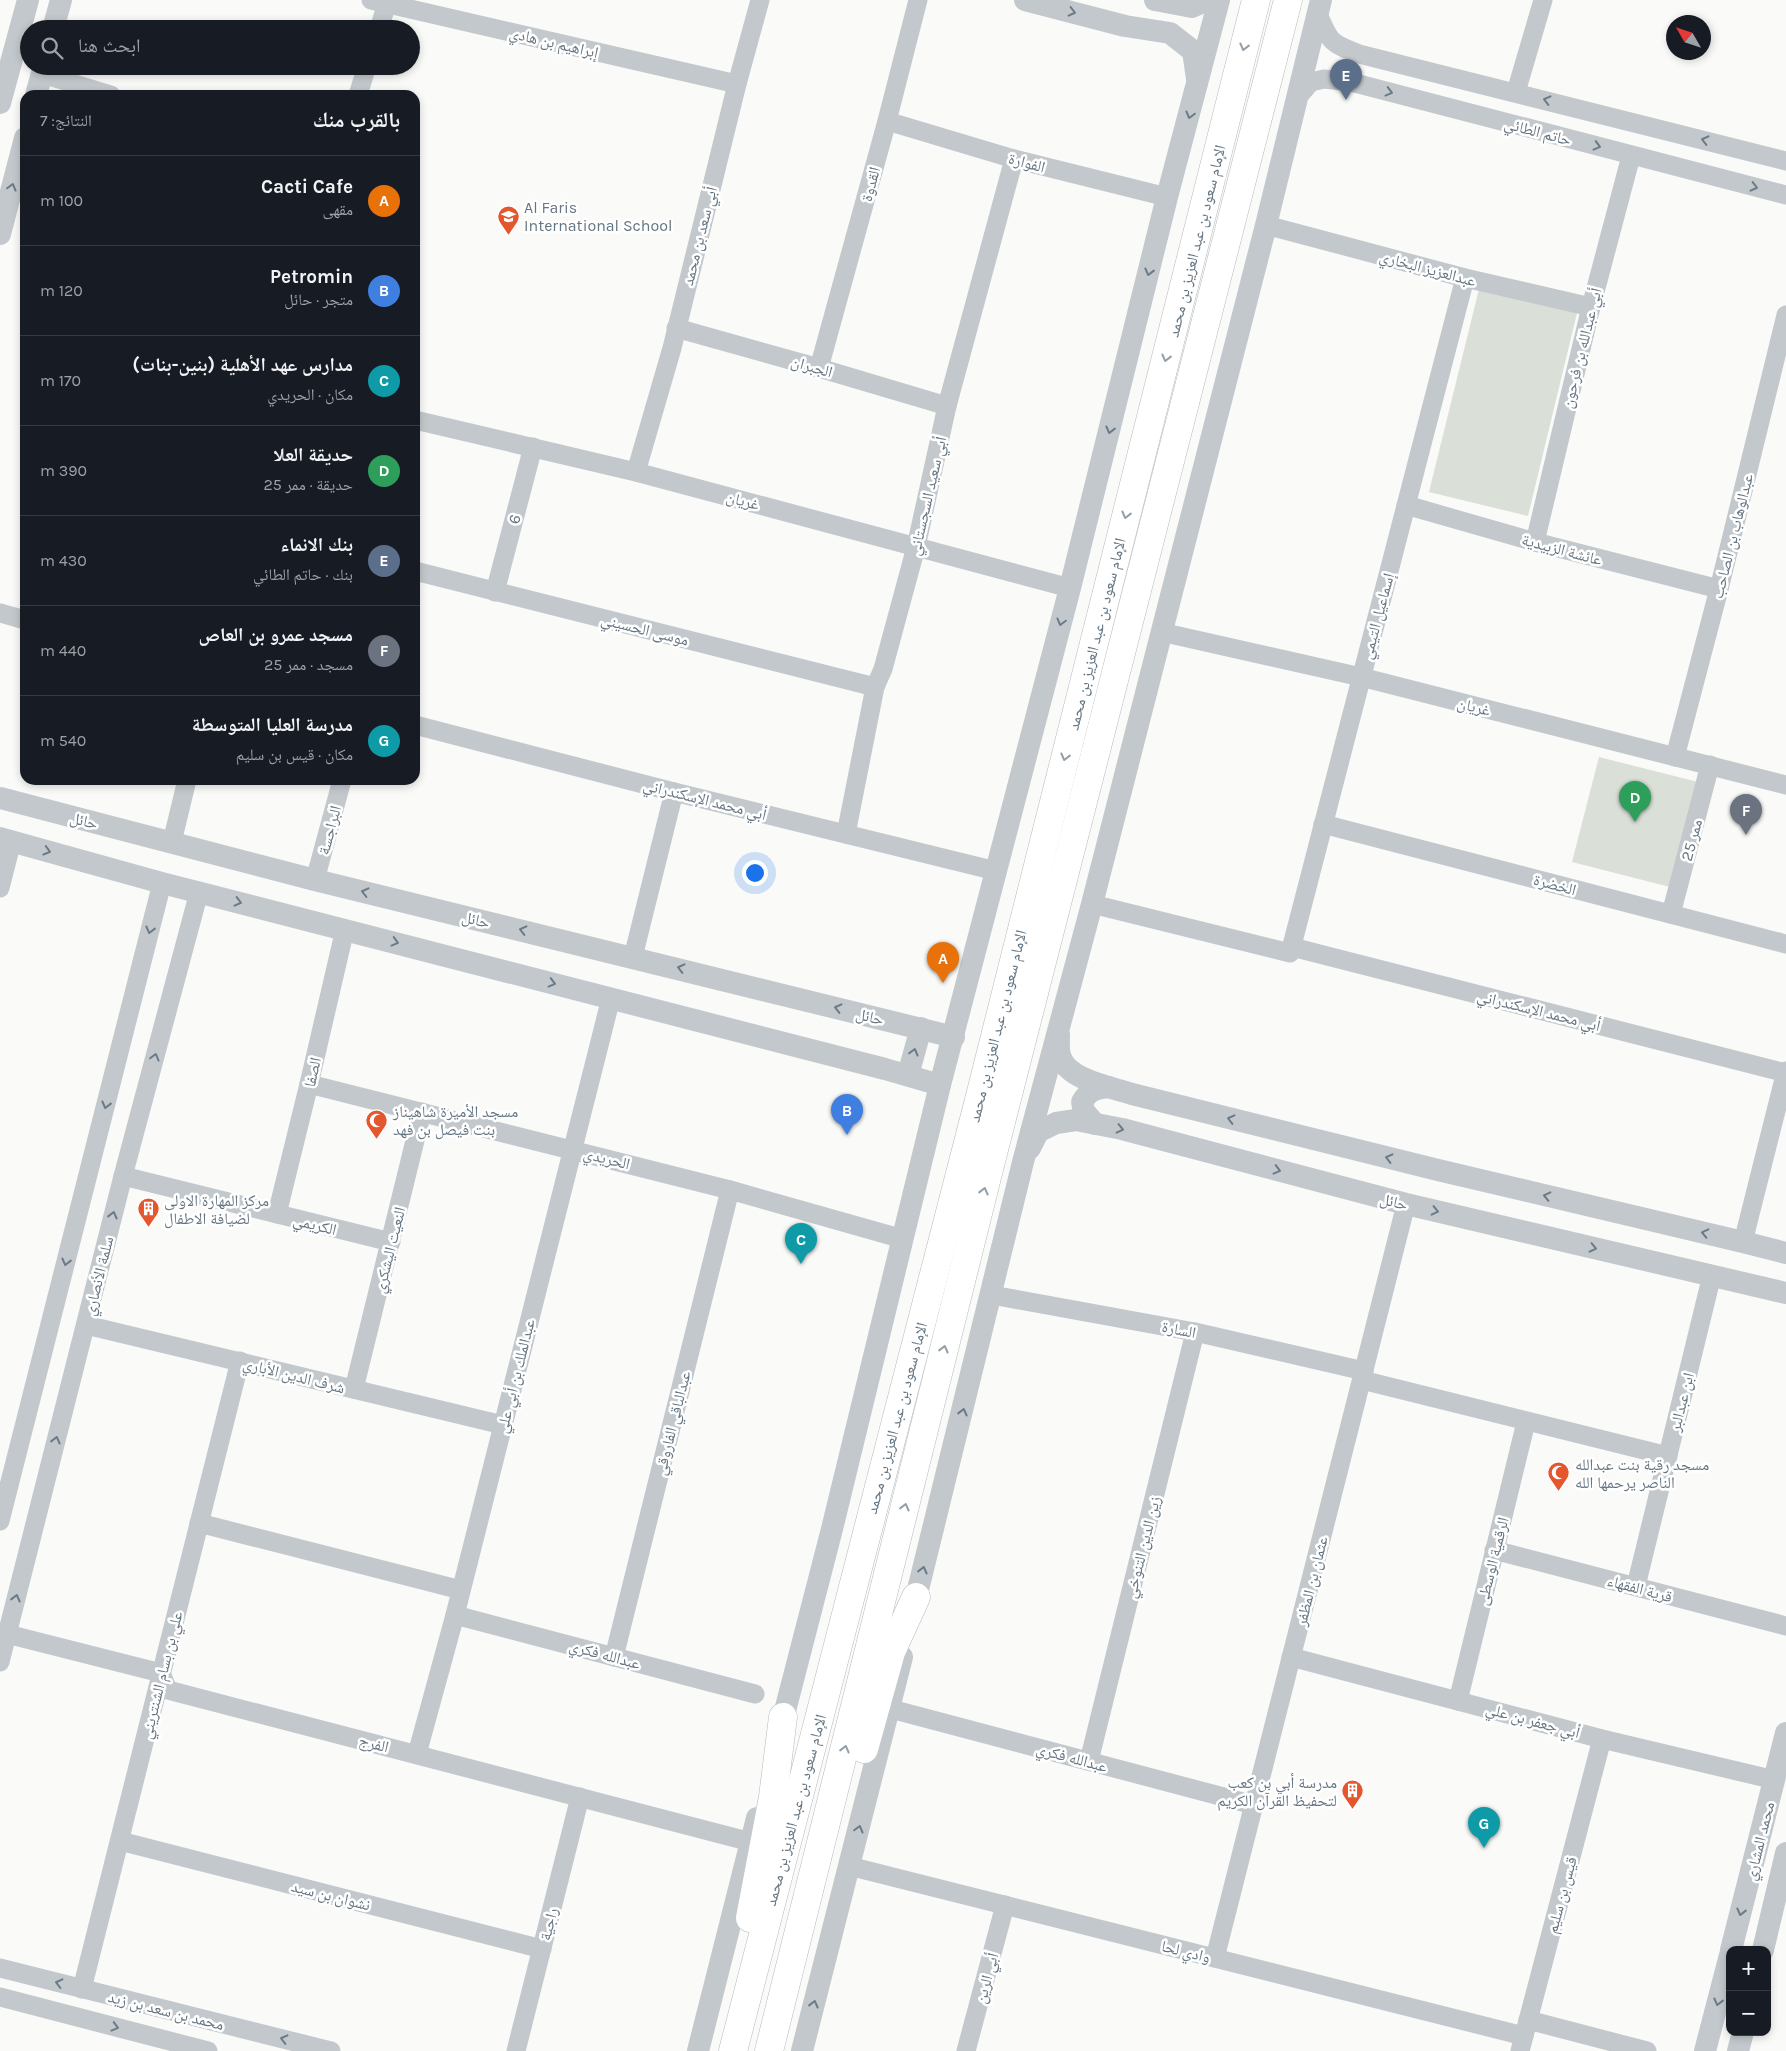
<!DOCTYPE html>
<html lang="ar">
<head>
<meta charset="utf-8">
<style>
	body { margin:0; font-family:Karla,"Noto Naskh Arabic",sans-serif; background:#242831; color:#f1f3f6; direction:rtl }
	.controls { position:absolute; right:15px; bottom:15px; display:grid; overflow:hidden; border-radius:10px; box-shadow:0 2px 8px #0003 }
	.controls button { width:45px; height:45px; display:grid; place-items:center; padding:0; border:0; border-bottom:1px solid #363941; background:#171b24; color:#f1f3f6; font:25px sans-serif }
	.compass { position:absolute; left:1666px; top:15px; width:45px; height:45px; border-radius:50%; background:#171b24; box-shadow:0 2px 8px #0003; rotate:309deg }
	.you { position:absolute; left:754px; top:872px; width:18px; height:18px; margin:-12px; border:4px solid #fff; border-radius:50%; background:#1a73e8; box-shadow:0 0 0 8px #1a73e833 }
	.badge { display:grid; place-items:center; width:32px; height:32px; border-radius:50%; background:#e4572e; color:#fff; font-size:16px; font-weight:700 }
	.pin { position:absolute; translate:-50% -41px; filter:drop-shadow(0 1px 2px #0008) }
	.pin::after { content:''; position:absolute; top:26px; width:18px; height:15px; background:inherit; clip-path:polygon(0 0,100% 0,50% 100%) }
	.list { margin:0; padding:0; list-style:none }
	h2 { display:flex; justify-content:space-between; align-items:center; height:65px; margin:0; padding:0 20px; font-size:21px }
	h2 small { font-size:16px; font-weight:400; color:#9ea1a6 }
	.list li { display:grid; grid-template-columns:32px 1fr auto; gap:15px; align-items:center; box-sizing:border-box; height:90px; padding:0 20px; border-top:1px solid #363941 }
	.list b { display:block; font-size:19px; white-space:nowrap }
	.list p { margin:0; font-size:16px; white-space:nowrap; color:#9ea1a6 }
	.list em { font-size:16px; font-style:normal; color:#9ea1a6 }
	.icon { flex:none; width:28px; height:28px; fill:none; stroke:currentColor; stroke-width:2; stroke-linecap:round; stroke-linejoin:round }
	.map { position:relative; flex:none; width:1786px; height:2051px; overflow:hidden; direction:ltr }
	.search { position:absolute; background:#171b24; box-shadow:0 2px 8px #0003; left:20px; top:20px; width:400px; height:55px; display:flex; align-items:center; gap:12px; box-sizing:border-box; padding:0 18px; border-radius:28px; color:#9ea1a6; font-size:19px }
	.panel { position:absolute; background:#171b24; box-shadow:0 2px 8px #0003; left:20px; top:90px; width:400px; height:695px; border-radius:15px; direction:rtl }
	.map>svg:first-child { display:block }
</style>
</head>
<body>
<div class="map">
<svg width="1786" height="2051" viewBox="0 0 1786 2051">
	<rect width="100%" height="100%" fill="#fafaf8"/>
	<g fill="#dadfd7">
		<polygon points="1479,289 1577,313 1528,516 1429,492"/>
		<polygon points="1599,757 1698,782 1670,887 1572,862"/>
	</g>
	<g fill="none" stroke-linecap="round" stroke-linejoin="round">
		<defs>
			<g id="primary">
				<polyline points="864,1749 891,1652 916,1597"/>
				<polyline points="750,1918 773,1797 783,1717"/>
				<polyline points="733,2051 977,1108 1256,0"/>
				<polyline points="769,2051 990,1165 1288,0"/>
			</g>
		</defs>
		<use href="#primary" stroke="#b5babe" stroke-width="29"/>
		<g stroke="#c3c8cc" stroke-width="19">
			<polyline points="371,0 737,84"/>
			<path d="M1318,14C1330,42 1330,43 1359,54L1786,161"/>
			<polyline points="379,29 388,0"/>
			<polyline points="42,74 111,95"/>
			<polyline points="1516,92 1543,0"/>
			<polyline points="358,95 367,66"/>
			<polyline points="1297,98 1311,82 1324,79 1351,82 1786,195"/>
			<polyline points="887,121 1014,159 1167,197"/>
			<polyline points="1266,225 1465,278 1591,307"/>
			<polyline points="676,328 819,368 947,406"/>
			<polyline points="819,368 887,121 918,0"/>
			<polyline points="415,420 636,472 1070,588"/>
			<polyline points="636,472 672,348 737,84 760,0"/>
			<polyline points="1406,505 1535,542 1719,589"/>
			<polyline points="1535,542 1591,307 1631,156"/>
			<polyline points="415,571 875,687"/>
			<polyline points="495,592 533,447"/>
			<polyline points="0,613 25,620"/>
			<polyline points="1161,632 1361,677 1786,785"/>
			<polyline points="415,725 674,792 996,871"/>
			<polyline points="1675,757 1719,589 1786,315"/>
			<polyline points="1323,824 1786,944"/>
			<polyline points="846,834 875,687 883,669 916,547 947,406 1014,159"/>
			<polyline points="172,842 187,780"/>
			<polyline points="315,880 342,780"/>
			<polyline points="0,888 12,841"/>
			<polyline points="1092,904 1290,953 1465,278"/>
			<polyline points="1671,914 1710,765"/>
			<polyline points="1292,947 1786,1073"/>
			<polyline points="633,957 674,792"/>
			<polyline points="309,1084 730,1190 903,1239"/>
			<polyline points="123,1176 391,1242"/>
			<polyline points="277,1214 309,1084 345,929"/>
			<polyline points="1743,1242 1786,1071"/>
			<polyline points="992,1295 1195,1332 1364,1371"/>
			<polyline points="86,1325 503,1425"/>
			<polyline points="1362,1380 1668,1456"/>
			<polyline points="354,1389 422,1112"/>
			<polyline points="0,1521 162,883"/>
			<polyline points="199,1523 461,1590"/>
			<polyline points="1494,1550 1786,1626"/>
			<polyline points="1636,1586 1712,1275"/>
			<polyline points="455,1615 755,1694"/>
			<polyline points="7,1634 161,1673 168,1690 751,1842"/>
			<polyline points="614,1657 730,1190"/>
			<polyline points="1291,1657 1602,1739 1775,1780"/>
			<polyline points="0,1662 123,1176 199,892"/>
			<polyline points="1458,1701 1526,1422"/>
			<polyline points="891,1709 1254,1805"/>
			<polyline points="417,1754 455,1615 611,998"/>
			<polyline points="1089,1761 1195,1332"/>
			<polyline points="120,1841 542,1949"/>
			<polyline points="849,1866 1524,2036"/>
			<polyline points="1215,1958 1406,1204"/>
			<polyline points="0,1968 331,2051"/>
			<polyline points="82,1989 240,1361"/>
			<polyline points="0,1997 208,2051"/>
			<polyline points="1528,2020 1647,2051"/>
			<polyline points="516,2051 580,1797"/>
			<polyline points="966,2051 1005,1905"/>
			<polyline points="1520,2051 1602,1739"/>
		</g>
		<g stroke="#c3c8cc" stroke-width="22">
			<polyline points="1025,0 1125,26 1170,33 1193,51 1197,79"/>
			<polyline points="1155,0 1192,7 1208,0"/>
			<polyline points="53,29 61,0"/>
			<polyline points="36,95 44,66"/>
			<polyline points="0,103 28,0"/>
			<polyline points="0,234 25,138"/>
			<polyline points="0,798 315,880 954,1037"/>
			<polyline points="0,838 162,883 885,1069 940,1085"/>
			<path d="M1059,1035C1059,1042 1058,1052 1061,1058C1069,1080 1111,1087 1132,1094L1438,1170L1743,1242L1786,1253"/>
			<polyline points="908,1075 921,1028"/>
			<path d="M1095,1124L1084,1111L1082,1102C1088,1091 1096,1088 1109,1087"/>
			<polyline points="1030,1148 1038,1132 1056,1123 1076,1120 1122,1129 1406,1204 1786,1293"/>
			<polyline points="912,1614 1023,1162 1092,904 1266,225 1321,0"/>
			<polyline points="779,1734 832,1529 940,1085 1070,588 1167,197 1219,0"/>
			<polyline points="1731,1950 1786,1733"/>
			<polyline points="1763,1950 1786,1853"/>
			<polyline points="698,2051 757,1818"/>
			<polyline points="802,2051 902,1657"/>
			<polyline points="1705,2051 1730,1955"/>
			<polyline points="1738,2051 1743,2032"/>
		</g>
		<use href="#primary" stroke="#fff" stroke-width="28"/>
	</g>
	<defs><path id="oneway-chevron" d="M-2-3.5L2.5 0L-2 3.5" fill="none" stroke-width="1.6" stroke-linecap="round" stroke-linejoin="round" transform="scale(1.25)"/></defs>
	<g stroke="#6a7a87">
		<use href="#oneway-chevron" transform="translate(1072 12) rotate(14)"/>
		<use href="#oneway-chevron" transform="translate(1389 92) rotate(15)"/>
		<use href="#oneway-chevron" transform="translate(1547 100) rotate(-166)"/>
		<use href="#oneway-chevron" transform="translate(1190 115) rotate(105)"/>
		<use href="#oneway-chevron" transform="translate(1705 140) rotate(-166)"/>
		<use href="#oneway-chevron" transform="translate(1597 146) rotate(15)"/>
		<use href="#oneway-chevron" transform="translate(12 187) rotate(-75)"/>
		<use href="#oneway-chevron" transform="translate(1754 187) rotate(14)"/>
		<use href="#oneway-chevron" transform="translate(1149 272) rotate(104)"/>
		<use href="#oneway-chevron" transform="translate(1110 430) rotate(104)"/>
		<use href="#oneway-chevron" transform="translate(1061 622) rotate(105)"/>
		<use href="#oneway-chevron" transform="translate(47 851) rotate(16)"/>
		<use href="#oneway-chevron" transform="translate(365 892) rotate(-166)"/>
		<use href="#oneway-chevron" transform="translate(238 902) rotate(14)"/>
		<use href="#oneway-chevron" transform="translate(150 930) rotate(104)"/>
		<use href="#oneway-chevron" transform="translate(523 930) rotate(-166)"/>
		<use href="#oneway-chevron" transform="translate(395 942) rotate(15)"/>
		<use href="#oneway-chevron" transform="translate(681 968) rotate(-166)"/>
		<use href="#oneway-chevron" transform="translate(552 983) rotate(15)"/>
		<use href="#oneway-chevron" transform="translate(838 1008) rotate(-166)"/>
		<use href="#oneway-chevron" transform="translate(914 1052) rotate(-75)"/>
		<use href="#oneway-chevron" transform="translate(155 1057) rotate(-75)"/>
		<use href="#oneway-chevron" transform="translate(106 1105) rotate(104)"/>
		<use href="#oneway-chevron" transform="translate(1231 1119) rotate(-166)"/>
		<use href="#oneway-chevron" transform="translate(1120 1129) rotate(13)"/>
		<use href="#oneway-chevron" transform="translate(1389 1158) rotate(-166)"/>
		<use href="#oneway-chevron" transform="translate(1277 1170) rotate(15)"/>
		<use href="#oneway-chevron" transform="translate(1547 1196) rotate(-167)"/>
		<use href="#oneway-chevron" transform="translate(1435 1211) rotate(13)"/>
		<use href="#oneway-chevron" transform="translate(113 1215) rotate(-76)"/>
		<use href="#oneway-chevron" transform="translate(1705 1233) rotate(-167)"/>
		<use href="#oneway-chevron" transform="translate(1593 1248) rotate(13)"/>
		<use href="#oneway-chevron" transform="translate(66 1262) rotate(104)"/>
		<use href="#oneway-chevron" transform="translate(963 1412) rotate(-76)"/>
		<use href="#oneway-chevron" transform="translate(56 1440) rotate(-76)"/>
		<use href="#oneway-chevron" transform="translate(923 1570) rotate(-76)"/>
		<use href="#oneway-chevron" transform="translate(16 1598) rotate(-76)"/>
		<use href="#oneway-chevron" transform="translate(859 1829) rotate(-75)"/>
		<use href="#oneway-chevron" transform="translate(1741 1912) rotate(104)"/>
		<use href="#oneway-chevron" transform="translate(59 1983) rotate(-166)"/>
		<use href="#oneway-chevron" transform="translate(1718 2002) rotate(104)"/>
		<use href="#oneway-chevron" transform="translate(814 2004) rotate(-76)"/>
		<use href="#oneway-chevron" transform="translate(115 2027) rotate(15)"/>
		<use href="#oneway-chevron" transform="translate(284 2039) rotate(-166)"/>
	</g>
	<g stroke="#939fa8">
		<use href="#oneway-chevron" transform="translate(1244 47) rotate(104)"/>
		<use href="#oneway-chevron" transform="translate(1166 358) rotate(104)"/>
		<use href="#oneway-chevron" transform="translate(1126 515) rotate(104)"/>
		<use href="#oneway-chevron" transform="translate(1065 757) rotate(104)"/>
		<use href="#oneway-chevron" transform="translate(984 1191) rotate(-76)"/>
		<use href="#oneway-chevron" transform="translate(944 1349) rotate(-76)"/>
		<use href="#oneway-chevron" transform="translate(905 1507) rotate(-76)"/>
		<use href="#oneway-chevron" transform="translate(845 1749) rotate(-76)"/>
	</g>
	<defs>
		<symbol id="school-pin" viewBox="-11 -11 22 30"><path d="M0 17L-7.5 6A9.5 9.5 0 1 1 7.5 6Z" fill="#e4572e" stroke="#fff"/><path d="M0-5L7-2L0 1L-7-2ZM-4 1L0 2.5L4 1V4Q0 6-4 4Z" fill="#fff"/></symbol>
		<symbol id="mosque-pin" viewBox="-11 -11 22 30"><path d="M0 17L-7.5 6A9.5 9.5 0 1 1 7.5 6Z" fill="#e4572e" stroke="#fff"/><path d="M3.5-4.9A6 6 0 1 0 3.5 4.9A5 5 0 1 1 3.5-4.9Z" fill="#fff"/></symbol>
		<symbol id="building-pin" viewBox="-11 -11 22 30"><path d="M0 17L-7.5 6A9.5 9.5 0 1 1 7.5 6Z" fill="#e4572e" stroke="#fff"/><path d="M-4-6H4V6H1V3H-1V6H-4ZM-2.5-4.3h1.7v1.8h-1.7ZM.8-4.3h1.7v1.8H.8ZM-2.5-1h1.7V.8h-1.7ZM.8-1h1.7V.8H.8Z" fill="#fff"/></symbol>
	</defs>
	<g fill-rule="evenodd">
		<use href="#school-pin" x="496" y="204" width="25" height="34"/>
		<use href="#mosque-pin" x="364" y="1108" width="25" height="34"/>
		<use href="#building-pin" x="136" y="1196" width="25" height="34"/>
		<use href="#mosque-pin" x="1546" y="1460" width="25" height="34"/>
		<use href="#building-pin" x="1340" y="1778" width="25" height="34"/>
	</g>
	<g text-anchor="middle" stroke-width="5" stroke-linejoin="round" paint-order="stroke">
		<g font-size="16" fill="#657683" stroke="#fff">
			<text transform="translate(554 42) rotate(13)" y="6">إبراهيم بن هادي</text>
			<text transform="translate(1538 131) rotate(15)" y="6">حاتم الطائي</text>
			<text transform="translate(1027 162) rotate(15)" y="6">الفوارة</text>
			<text transform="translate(870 184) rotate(-75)" y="6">القدوة</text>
			<text transform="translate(699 236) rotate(-76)" y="6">أبي سعد بن محمد</text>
			<text transform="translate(1196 241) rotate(-76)" y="6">الإمام سعود بن عبد العزيز بن محمد</text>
			<text transform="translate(1428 268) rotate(15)" y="6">عبدالعزيز البخاري</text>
			<text transform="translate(1581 348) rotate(-76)" y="6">أبي عبدالله بن فرحون</text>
			<text transform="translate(812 366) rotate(16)" y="6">الجبران</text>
			<text transform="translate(927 496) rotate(-77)" y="6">أبي سعيد السجستاني</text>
			<text transform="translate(743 500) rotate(15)" y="6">غريان</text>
			<text transform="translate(514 519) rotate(-75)" y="6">6</text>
			<text transform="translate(1732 536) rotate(-76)" y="6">عبدالوهاب بن الصاحب</text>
			<text transform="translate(1562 549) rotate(15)" y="6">عائشة الزبيدية</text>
			<text transform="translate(1377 616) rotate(-75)" y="6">إسماعيل التيمي</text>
			<text transform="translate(645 629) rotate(14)" y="6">موسى الحسيني</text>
			<text transform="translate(1096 634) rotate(-76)" y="6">الإمام سعود بن عبد العزيز بن محمد</text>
			<text transform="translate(1474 706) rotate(14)" y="6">غريان</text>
			<text transform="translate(705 799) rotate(14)" y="6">أبي محمد الإسكندراني</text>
			<text transform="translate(84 820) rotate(14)" y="6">حائل</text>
			<text transform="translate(329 830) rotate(-75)" y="6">البراجسة</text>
			<text transform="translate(1691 840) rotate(-75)" y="6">ممر 25</text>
			<text transform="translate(1555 884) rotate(15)" y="6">الخضرة</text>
			<text transform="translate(476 919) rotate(14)" y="6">حائل</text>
			<text transform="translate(1539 1010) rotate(14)" y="6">أبي محمد الإسكندراني</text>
			<text transform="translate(870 1016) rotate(14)" y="6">حائل</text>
			<text transform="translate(997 1026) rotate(-76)" y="6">الإمام سعود بن عبد العزيز بن محمد</text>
			<text transform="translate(312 1072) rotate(-77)" y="6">الصفا</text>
			<text transform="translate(607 1158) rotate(14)" y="6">الحريدي</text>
			<text transform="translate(1394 1201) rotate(14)" y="6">حائل</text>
			<text transform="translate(315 1224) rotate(14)" y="6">الكريمي</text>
			<text transform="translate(389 1250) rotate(-76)" y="6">النعيت اليشكري</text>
			<text transform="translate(98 1276) rotate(-76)" y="6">سلمة الأنصاري</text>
			<text transform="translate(1179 1329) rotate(11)" y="6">السارة</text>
			<text transform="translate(294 1375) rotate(14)" y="6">شرف الدين الأباري</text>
			<text transform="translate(515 1376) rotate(-76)" y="6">عبدالملك بن أبي علي</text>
			<text transform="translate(1681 1402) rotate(-76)" y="6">ابن عبدالبر</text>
			<text transform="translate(896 1418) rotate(-75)" y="6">الإمام سعود بن عبد العزيز بن محمد</text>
			<text transform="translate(672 1423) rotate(-76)" y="6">عبدالباقي الفاروقي</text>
			<text transform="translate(1142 1547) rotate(-76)" y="6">زين الدين التنوخي</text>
			<text transform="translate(1492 1561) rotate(-76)" y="6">الرقمية الوسطى</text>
			<text transform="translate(1311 1581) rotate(-76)" y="6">عثمان بن المظفر</text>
			<text transform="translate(1640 1588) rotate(15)" y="6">قرية الفقهاء</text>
			<text transform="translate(605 1654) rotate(15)" y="6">عبدالله فكري</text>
			<text transform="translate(161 1675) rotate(-76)" y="6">علي بن بسام الشنتريني</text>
			<text transform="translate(1533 1720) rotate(15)" y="6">أبي جعفر بن علي</text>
			<text transform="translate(374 1743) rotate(14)" y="6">الفرج</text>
			<text transform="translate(1072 1757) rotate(15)" y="6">عبدالله فكري</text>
			<text transform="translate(795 1810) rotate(-75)" y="6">الإمام سعود بن عبد العزيز بن محمد</text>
			<text transform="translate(1759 1841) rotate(-76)" y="6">محمد المشاري</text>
			<text transform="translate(331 1895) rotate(14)" y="6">نشوان بن سيد</text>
			<text transform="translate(1561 1895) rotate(-75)" y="6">قيس بن سليم</text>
			<text transform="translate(548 1924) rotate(-76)" y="6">راجية</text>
			<text transform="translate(1186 1951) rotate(14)" y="6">وادي لحا</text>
			<text transform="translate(986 1978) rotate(-75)" y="6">أبي الرين</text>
			<text transform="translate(166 2010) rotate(14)" y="6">محمد بن سعد بن زيد</text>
		</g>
		<g font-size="16" fill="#657683" stroke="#fff" text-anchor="start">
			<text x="524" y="213">Al Faris<tspan x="524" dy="18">International School</tspan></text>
			<text x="393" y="1117">مسجد الأميرة شاهيناز<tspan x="393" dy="18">بنت فيصل بن فهد</tspan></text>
			<text x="164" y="1206">مركز المهارة الاولى<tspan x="164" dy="18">لضيافة الاطفال</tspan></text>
			<text x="1575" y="1470">مسجد رقية بنت عبدالله<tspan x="1575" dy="18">الناصر يرحمها الله</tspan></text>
			<text x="1337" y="1788" text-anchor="end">مدرسة أبي بن كعب<tspan x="1337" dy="18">لتحفيظ القرآن الكريم</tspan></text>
		</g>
	</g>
</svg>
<div class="controls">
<button>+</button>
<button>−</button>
</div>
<svg class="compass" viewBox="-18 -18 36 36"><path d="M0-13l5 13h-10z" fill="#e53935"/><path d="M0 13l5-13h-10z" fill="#9ea1a6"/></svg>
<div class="you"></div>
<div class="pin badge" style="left:943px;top:983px;background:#e8710a">A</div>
<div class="pin badge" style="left:847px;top:1135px;background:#3f7fe0">B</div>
<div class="pin badge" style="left:801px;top:1264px;background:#0f9aa8">C</div>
<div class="pin badge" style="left:1635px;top:822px;background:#2e9e5b">D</div>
<div class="pin badge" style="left:1346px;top:100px;background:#5c6f8a">E</div>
<div class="pin badge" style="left:1746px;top:835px;background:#6b7280">F</div>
<div class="pin badge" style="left:1484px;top:1848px;background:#0f9aa8">G</div>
<div class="search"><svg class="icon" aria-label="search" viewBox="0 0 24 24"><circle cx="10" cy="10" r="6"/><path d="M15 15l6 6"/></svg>ابحث هنا</div>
<section class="panel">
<h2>بالقرب منك<small>النتائج: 7</small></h2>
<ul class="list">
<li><span class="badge" style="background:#e8710a">A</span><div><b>Cacti Cafe</b><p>مقهى</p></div><em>100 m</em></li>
<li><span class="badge" style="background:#3f7fe0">B</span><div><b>Petromin</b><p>متجر · حائل</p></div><em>120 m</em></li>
<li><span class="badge" style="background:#0f9aa8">C</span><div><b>مدارس عهد الأهلية (بنين-بنات)</b><p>مكان · الحريدي</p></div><em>170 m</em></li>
<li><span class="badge" style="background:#2e9e5b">D</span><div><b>حديقة العلا</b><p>حديقة · ممر 25</p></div><em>390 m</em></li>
<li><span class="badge" style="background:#5c6f8a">E</span><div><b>بنك الانماء</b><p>بنك · حاتم الطائي</p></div><em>430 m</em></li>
<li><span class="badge" style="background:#6b7280">F</span><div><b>مسجد عمرو بن العاص</b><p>مسجد · ممر 25</p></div><em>440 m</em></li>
<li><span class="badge" style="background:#0f9aa8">G</span><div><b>مدرسة العليا المتوسطة</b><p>مكان · قيس بن سليم</p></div><em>540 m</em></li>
</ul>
</section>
</div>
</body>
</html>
